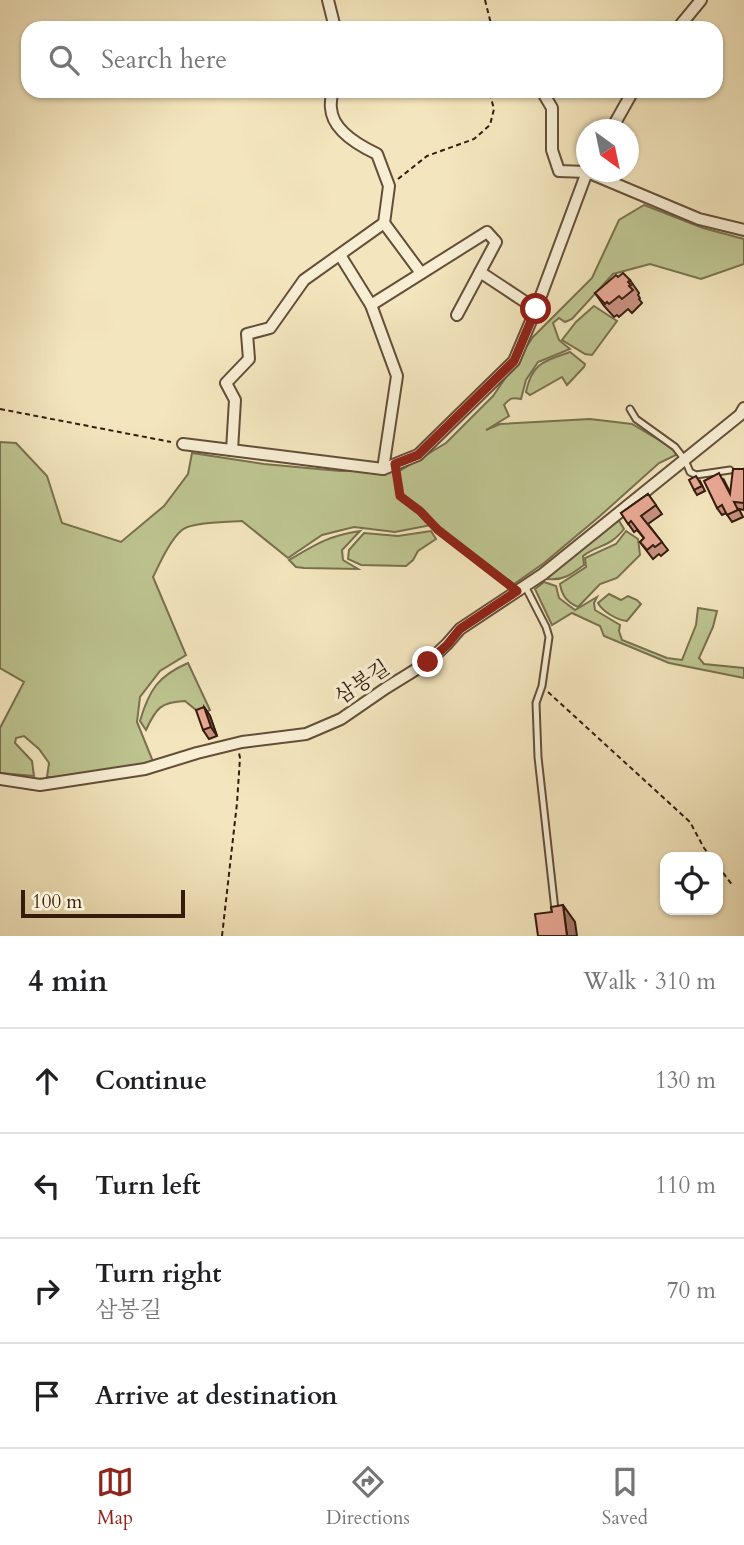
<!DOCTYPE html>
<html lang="en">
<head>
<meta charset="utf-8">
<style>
	body { margin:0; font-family:Cardo,"Noto Serif KR",serif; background:#f2f2f2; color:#202124 }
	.controls { position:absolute; right:21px; bottom:21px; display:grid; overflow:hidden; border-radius:14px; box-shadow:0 2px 5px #0004 }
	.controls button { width:63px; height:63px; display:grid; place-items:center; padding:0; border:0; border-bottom:2px solid #e0e0e0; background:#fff; color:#202124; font:35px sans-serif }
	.compass { position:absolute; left:576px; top:119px; width:63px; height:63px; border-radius:50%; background:#fff; box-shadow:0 2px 5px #0004; rotate:147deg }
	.scale { position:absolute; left:21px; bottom:18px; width:164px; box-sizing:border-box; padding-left:7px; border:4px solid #341b0d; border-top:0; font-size:19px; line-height:24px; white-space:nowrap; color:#341b0d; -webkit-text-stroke:5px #f7eed4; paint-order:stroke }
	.stop { position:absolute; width:21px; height:21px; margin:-16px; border:5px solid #8f2418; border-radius:50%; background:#fff }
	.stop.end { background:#8f2418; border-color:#fff; box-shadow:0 2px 7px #0008 }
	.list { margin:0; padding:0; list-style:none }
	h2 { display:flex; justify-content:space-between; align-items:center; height:91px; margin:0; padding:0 28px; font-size:30px }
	h2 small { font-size:23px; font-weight:400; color:#757577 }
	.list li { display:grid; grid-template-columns:46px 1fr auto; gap:21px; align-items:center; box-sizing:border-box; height:105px; padding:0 28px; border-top:2px solid #e0e0e0 }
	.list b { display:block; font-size:26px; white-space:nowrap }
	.list p { margin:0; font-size:23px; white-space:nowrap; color:#757577 }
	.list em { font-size:23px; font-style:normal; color:#757577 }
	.icon { flex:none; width:38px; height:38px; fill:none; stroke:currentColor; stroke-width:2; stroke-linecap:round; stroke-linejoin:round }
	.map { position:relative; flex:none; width:744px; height:936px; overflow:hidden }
	.search { position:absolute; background:#fff; box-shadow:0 2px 5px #0004; left:21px; right:21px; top:21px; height:77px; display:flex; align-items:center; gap:18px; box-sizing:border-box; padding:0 24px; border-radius:21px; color:#757577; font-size:26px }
	.sheet { height:511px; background:#fff }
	nav { display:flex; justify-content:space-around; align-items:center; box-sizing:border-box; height:98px; border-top:2px solid #e0e0e0; background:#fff; font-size:19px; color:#757577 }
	nav a { display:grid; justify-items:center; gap:4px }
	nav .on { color:#8f2418 }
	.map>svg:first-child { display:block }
</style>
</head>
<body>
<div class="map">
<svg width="744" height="936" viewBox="0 0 744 936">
	<rect width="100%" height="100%" fill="#f3e5bd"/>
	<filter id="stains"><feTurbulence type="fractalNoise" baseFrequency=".00286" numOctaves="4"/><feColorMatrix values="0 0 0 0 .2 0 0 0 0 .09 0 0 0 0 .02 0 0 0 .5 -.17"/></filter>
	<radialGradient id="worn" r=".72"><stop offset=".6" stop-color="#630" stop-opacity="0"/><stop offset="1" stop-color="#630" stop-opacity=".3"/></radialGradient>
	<g fill="#bdc490" stroke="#78704e" stroke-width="2">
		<path d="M644,205L703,228L744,239V264L701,279L650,264L613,274L572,319L565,322L559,318L553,323L559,340L570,349L538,362L526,380L521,399C512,397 510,398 504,405L509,416L486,430L500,424L590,419L632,424L669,446L678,454L659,463L600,516L544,563L514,584L436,524L395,532L354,527L322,535L288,558L242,521C228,522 192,522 182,530C170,540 160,563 153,577L186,655L160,671L140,697L137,722L154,764L63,777H47L49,763L39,749L24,736L16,738L15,743L32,761L34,776L0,773V728L24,682L0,668V442L16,443L47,476L62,523L121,542L164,506L188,474L192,453L264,464L340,471L401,470L446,443L493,396L533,337L592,278L619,220Z"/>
		<polygon points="594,306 617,321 592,355 585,354 562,340 576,322"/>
		<path d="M570,352L585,364L584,367L567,385L562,377L530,395L526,392C532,362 545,361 570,352Z"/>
		<path d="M618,519L624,529C608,549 600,543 583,556L584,565C572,574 563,581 548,579L549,575Z"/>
		<path d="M360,531L342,550L343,560L358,569L304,568L296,567L289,560C316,544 328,536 360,531Z"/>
		<polygon points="431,531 436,539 418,551 413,560 406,566 361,565 348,559 349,550 364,533 398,536"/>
		<path d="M626,531L638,539L640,555L617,578L600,584L578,607C567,602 562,596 560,584L586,567L585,558L616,544Z"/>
		<polygon points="544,582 556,586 559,598 575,610 597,597 594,603 595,610 620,625 619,631 622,640 667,658 682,660 696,625 698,608 717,611 713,627 699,658 704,664 744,668 744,678 669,663 604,636 600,626 572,613 552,625 535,589"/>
		<path d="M609,594L621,600L628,596L637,600L641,604L627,621C617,620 603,612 598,603Z"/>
		<path d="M188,663L210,710L201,714L185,701C161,702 156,708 146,730L140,721C149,690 158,676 188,663Z"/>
	</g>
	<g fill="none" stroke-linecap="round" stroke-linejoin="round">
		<defs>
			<g id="lane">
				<polyline points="630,409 636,419 675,447 685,460 690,472 696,475 730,470"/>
				<polyline points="525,586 546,627 549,637 542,686 536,703 538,757 555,910"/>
			</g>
			<g id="street">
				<polyline points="328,0 335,28"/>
				<polyline points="678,28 701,0"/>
				<polyline points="542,91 552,108 552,150 559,171 587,172 699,219 744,230"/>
				<polyline points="611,130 633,91"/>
				<polyline points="384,223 421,273"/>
				<polyline points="340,255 371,305 397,376 383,469"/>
				<polyline points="480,272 536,309"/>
				<polyline points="371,305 487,232 496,242 457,315"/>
				<polyline points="183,444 383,469 418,455 514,361 536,309 587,172"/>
				<path d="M232,450L235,400L226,383L249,359L247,334L270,328L304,280L384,223L389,186L377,154C360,146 332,130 331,108C330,103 332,96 332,91"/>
				<polyline points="0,779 40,785 145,769 197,753 242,742 306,734 341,719 386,688 428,662 447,644 460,629 543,574 740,415 744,408"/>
			</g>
		</defs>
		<use href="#lane" stroke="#644e39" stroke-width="9"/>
		<use href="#street" stroke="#644e39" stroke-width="14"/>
		<g stroke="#341b0d" stroke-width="2" stroke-dasharray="5 3.5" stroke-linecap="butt">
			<polyline points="485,0 492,28"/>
			<polyline points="398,179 427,156 474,139 490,125 494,109 489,91"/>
			<polyline points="0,409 171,442"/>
			<polyline points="397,477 400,496 420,511 438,531 508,584"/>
			<polyline points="548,692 690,822 704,848 711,857"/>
			<polyline points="718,866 733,886"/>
			<polyline points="222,936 237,803 240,758 239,753"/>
		</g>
		<use href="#lane" stroke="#f7eed4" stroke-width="5"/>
		<use href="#street" stroke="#f7eed4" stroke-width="10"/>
	</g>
	<g fill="#c89181" stroke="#341b0d" stroke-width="2">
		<polygon points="630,280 639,293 638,295 640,298 639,299 642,303 632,313 628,309 619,317 617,315 614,317 604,306 595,293"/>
		<polygon points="744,469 744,510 739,509 743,517 732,522 726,513 722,515 717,508 724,480 730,492"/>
		<polygon points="700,481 705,491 697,495 694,490"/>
		<polygon points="648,494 662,514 648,524 668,550 661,556 659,554 653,559 640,542 644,538 637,530 634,532 621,513"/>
		<polygon points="204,707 210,716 217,736 209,739 203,730"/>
	</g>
	<g fill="#a37669" stroke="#341b0d" stroke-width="2">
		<polygon points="204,707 210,716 217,736 211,727"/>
		<polygon points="563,905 575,922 577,936 567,936"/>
	</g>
	<g fill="#e9a996" stroke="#341b0d" stroke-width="2">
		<polygon points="623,273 630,280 628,282 631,285 629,286 633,290 622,299 619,296 609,304 607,302 605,304 595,293 616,275 618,277"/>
		<polygon points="733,469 744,469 744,503 734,502 738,510 727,515 722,505 717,508 704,481 719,473 730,494"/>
		<polygon points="696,476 702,486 694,490 689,480"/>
		<polygon points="648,494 656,505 641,516 662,542 655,547 653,545 647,550 640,542 644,538 631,521 628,524 621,513"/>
		<polygon points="204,707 211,727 203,730 196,710"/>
		<polygon points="563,905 567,936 538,936 535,914 552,912 551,907"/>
	</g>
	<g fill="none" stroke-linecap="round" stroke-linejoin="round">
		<polyline stroke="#8f2418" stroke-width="9" points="428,662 447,645 460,629 517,591 438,530 420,511 400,496 395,464 418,455 514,361 536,309"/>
	</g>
	<g text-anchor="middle" stroke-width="7" stroke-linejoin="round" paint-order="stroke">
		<g font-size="21" fill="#341b0d" stroke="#f7eed4">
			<text transform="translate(362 682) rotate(-34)" y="7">삼봉길</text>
		</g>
	</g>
	<rect width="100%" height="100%" filter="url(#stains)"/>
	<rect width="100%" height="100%" fill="url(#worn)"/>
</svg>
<div class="controls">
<button><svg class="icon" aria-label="locate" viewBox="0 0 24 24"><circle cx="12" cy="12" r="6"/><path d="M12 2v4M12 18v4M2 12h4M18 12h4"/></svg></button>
</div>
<svg class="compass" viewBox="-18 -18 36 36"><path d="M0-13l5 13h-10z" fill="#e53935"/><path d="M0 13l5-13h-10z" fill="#757577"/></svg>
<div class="scale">100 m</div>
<div class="stop" style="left:536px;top:309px"></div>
<div class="stop end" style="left:428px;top:662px"></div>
<div class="search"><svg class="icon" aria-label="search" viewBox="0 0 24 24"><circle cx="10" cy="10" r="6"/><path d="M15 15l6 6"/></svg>Search here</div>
</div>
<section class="sheet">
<h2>4 min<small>Walk · 310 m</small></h2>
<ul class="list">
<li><svg class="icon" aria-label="ahead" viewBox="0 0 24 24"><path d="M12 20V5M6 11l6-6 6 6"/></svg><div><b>Continue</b></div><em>130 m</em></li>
<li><svg class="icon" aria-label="left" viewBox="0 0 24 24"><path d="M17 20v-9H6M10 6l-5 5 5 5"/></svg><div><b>Turn left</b></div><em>110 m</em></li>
<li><svg class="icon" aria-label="right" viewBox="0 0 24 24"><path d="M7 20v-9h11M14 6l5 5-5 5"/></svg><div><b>Turn right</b><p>삼봉길</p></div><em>70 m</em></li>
<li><svg class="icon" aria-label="arrive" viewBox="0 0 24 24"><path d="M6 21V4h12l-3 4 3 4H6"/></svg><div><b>Arrive at destination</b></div></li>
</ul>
</section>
<nav>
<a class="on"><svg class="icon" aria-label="map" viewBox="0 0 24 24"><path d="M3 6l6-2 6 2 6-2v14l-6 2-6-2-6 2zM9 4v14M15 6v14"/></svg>Map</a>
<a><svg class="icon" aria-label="directions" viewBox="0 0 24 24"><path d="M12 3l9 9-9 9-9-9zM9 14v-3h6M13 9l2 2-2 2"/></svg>Directions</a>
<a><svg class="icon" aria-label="saved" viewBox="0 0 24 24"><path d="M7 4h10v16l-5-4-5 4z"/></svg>Saved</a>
</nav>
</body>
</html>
